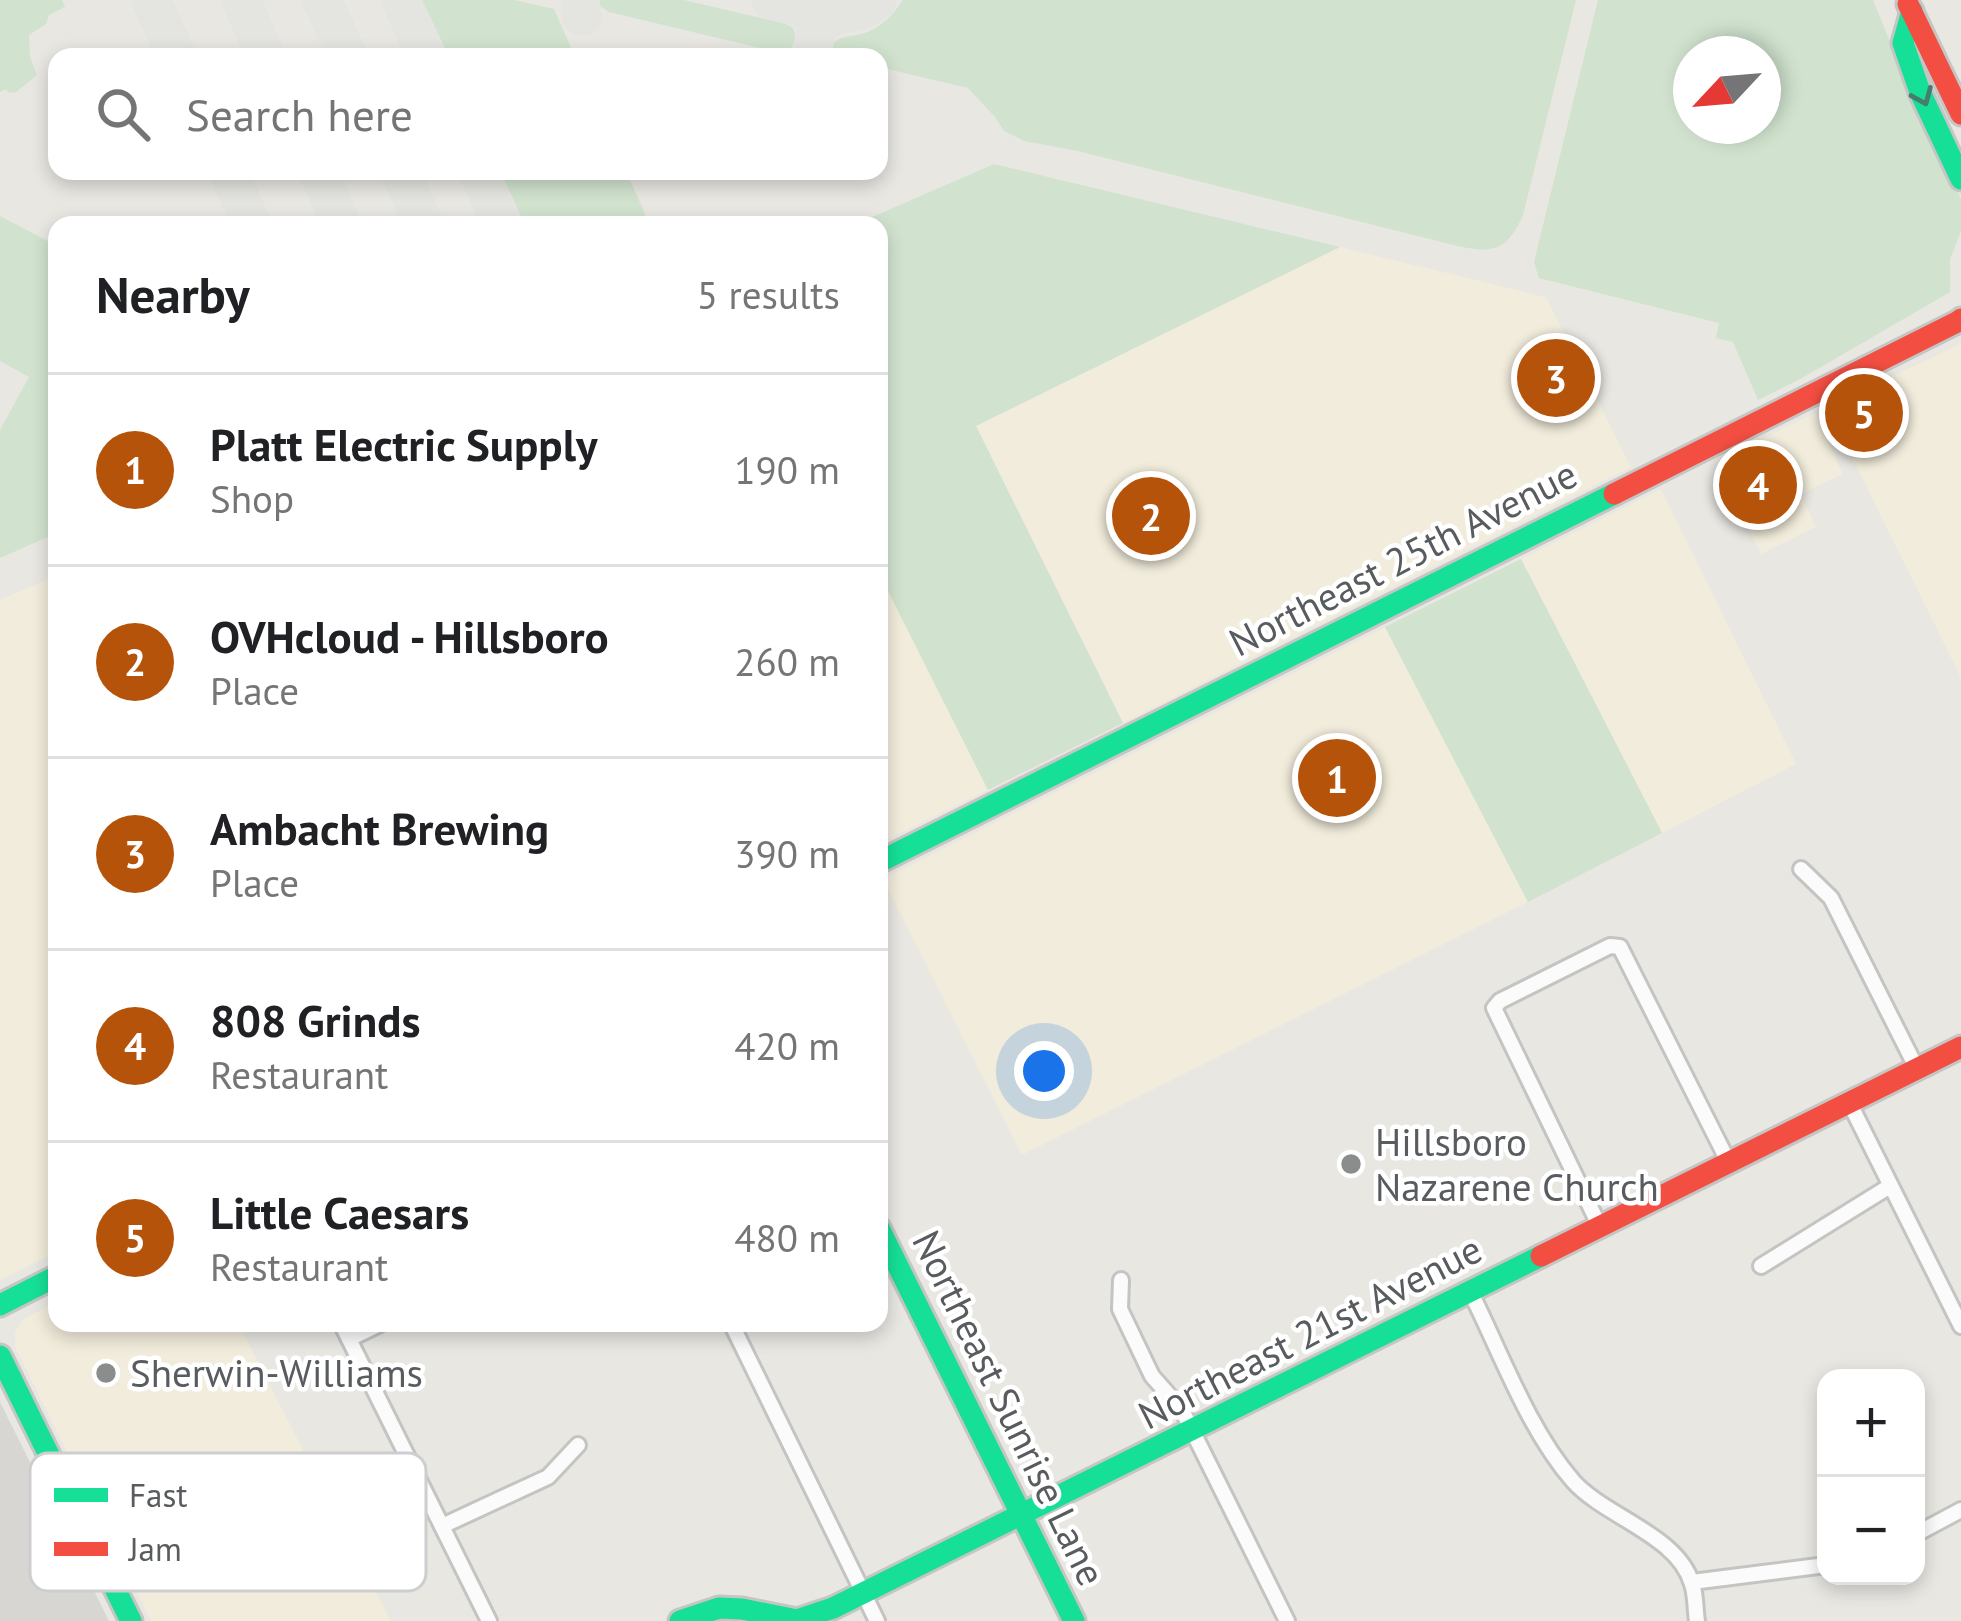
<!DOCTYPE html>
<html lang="en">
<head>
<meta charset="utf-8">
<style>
	body { margin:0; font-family:"PT Sans",sans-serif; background:#f6f6f6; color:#202124 }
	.controls { position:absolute; right:36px; bottom:36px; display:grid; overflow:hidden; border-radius:24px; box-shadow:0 6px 18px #0003 }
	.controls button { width:108px; height:108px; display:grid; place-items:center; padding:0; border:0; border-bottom:3px solid #e0e0e0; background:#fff; color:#202124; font:60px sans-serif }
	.compass { position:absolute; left:1673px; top:36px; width:108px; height:108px; border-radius:50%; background:#fff; box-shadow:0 6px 18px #0003; rotate:244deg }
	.you { position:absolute; left:1044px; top:1071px; width:42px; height:42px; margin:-30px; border:9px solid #fff; border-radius:50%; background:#1a73e8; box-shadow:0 0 0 18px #1a73e833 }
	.badge { display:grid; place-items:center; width:78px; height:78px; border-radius:50%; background:#b45309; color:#fff; font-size:39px; font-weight:700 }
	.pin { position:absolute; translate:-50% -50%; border:6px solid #fff; box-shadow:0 3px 12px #0006 }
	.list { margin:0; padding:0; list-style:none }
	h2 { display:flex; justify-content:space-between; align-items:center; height:156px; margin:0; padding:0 48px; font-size:51px }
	h2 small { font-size:39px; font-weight:400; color:#757577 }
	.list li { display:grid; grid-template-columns:78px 1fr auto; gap:36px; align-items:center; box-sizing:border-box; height:192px; padding:0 48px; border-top:3px solid #e0e0e0 }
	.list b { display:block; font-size:45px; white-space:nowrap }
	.list p { margin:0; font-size:39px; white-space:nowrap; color:#757577 }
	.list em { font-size:39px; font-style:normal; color:#757577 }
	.icon { flex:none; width:66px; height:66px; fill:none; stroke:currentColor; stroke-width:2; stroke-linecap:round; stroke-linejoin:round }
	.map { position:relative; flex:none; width:1961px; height:1621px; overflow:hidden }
	.search { position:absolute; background:#fff; box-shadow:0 6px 18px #0003; left:48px; top:48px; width:840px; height:132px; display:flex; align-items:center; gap:30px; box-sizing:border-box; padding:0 42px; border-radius:24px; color:#757577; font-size:45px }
	.panel { position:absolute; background:#fff; box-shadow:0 6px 18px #0003; left:48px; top:216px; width:840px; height:1116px; border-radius:24px }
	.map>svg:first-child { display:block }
</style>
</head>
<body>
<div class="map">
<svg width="1961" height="1621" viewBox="0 0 1961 1621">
	<rect width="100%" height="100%" fill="#e8e7e2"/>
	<g fill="#f1ecdb">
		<polygon points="1340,247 1546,297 1631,467 1123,723 976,426"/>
		<polygon points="1961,344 1961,678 1827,407"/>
		<polygon points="1815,413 1843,474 1801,494 1816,527 1761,554 1717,461"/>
		<polygon points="1661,489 1796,764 1662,833 1521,559"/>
		<polygon points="879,573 988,790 879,844"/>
		<polygon points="57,575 57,1252 0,1280 0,600"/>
		<polygon points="1385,627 1528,902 1022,1155 883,879"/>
		<polygon points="57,1301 57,1323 238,1323 391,1621 151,1621 15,1347 15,1332 24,1319"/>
	</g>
	<polygon fill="#d8d6d2" points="0,1402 109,1621 0,1621"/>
	<g fill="#d1e3cf" fill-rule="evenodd">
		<polygon points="0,0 62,0 65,7 49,15 46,24 29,35 30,57 37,75 16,92 9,93 6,89 0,92"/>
		<polygon points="411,0 514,0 554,9 575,57 449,57 424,4 417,5"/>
		<polygon points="598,0 684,0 786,24 793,28 796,38 790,50 777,52 609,12 600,6"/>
		<path d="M903,0H1576L1523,215C1508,250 1493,254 1458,246L1078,151L1024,141L1004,131L995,117L968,88L879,67V57L833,55L832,44C843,35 848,37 862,34C880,29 893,15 903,0Z"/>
		<path d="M1598,0H1873L1909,88L1961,199V231L1950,259V292L1802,378L1758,400L1733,342L1716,338L1719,323L1539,278L1534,262ZM1691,54H1763V126H1691Z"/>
		<polygon points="994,164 1340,247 976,426 1123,723 988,790 879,573 879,225 854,225"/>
		<polygon points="500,171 626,171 650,225 525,225"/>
		<polygon points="0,216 57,246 57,533 0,558 0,430 29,377 0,361"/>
		<polygon points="1521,559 1662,833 1528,902 1385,627"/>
	</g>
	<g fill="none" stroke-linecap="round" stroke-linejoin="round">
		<g stroke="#e4e4e0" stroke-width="39">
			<polyline points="151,0 177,57"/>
			<polyline points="241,0 266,57"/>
			<polyline points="322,0 348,57"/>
			<polyline points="401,0 426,57"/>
			<polyline points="580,0 582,16"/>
			<path d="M771,0C806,8 846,26 877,0"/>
			<polyline points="810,57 819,24 835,15"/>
			<polyline points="228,171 252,225"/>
			<polyline points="318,171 342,225"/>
			<polyline points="400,171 424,225"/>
			<polyline points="478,171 502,225"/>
		</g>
		<defs>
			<g id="street">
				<polyline points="1801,869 1831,898 1917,1069"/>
				<polyline points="1849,1102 1961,1326"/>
				<polyline points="1600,1227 1494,1008 1500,1001 1610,946 1620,947 1729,1163"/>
				<polyline points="1761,1266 1890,1186"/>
				<polyline points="1121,1280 1120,1309 1152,1376 1182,1410 1287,1621"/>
				<path d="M1470,1291C1501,1353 1528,1429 1573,1481C1605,1517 1678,1535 1692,1584C1696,1595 1695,1609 1697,1621"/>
				<polyline points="341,1323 489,1621"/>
				<polyline points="731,1323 877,1621"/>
				<polyline points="349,1339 382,1323"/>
				<polyline points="442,1526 548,1477 578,1445"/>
				<polyline points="1916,1534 1961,1510"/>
				<polyline points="1692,1582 1826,1565"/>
			</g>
			<g id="fast">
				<polyline points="1912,11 1903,43 1920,92 1961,179"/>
				<polyline points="879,862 1614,494"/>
				<polyline points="879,1228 1074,1621"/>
				<polyline points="0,1305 57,1276"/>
				<polyline points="0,1356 131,1621"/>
				<polyline points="680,1621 719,1608 742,1609 797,1620 833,1608 1541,1256"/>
			</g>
			<g id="jam">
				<polyline points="1908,4 1961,114"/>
				<polyline points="1960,320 1961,319"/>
				<polyline points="1614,494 1961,320"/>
				<polyline points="1541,1256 1961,1047"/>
			</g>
		</defs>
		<use href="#street" stroke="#c4c4c3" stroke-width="20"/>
		<use href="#fast" stroke="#c5c5c4" stroke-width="27"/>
		<use href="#jam" stroke="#c5c5c4" stroke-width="27"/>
		<use href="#street" stroke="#fcfbfb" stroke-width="14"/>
		<use href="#fast" stroke="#16e098" stroke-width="21"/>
		<use href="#jam" stroke="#f24e42" stroke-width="21"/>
	</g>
	<defs><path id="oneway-chevron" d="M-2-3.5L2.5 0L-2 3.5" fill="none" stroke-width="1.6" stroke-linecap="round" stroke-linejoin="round" transform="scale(3)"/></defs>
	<use stroke="#487d6d" href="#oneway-chevron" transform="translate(1923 97) rotate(67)"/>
	<g fill="#8b8d8d" stroke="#fff" stroke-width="4.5">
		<circle cx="1351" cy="1164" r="12"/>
		<circle cx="106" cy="1373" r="12"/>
	</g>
	<g text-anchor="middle" stroke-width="9" stroke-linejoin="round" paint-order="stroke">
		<g font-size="39" fill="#595c5f" stroke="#fff">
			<text transform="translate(1403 558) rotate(-27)" y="14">Northeast 25th Avenue</text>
			<text transform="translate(1310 1332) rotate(-27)" y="14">Northeast 21st Avenue</text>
			<text transform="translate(1009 1408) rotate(64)" y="14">Northeast Sunrise Lane</text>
		</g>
		<g font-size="39" fill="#595c5f" stroke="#fff" text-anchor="start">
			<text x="1375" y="1156">Hillsboro<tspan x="1375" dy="45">Nazarene Church</tspan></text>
			<text x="130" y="1387">Sherwin-Williams</text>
		</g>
	</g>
	<rect x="30" y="1453" width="396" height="138" rx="18" fill="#fff" stroke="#cdcecf" stroke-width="3"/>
	<rect x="54" y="1488" width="54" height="14" fill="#16e098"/>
	<rect x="54" y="1542" width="54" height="14" fill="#f24e42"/>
	<g font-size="33" fill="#595c5f">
		<text x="129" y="1507">Fast</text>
		<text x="129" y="1561">Jam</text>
	</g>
</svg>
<div class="controls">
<button>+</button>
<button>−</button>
</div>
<svg class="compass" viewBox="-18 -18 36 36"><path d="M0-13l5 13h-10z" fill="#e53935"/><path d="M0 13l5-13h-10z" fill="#757577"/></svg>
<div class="you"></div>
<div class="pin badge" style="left:1337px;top:778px">1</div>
<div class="pin badge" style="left:1151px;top:516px">2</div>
<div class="pin badge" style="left:1556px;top:378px">3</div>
<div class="pin badge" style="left:1758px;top:485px">4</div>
<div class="pin badge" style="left:1864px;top:413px">5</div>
<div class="search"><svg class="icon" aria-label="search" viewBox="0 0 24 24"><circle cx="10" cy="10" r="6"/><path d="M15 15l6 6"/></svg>Search here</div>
<section class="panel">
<h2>Nearby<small>5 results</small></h2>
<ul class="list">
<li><span class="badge">1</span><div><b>Platt Electric Supply</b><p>Shop</p></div><em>190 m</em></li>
<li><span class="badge">2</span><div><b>OVHcloud - Hillsboro</b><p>Place</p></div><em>260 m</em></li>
<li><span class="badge">3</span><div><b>Ambacht Brewing</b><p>Place</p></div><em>390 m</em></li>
<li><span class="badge">4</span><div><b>808 Grinds</b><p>Restaurant</p></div><em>420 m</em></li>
<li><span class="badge">5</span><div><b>Little Caesars</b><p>Restaurant</p></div><em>480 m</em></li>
</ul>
</section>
</div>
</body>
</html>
